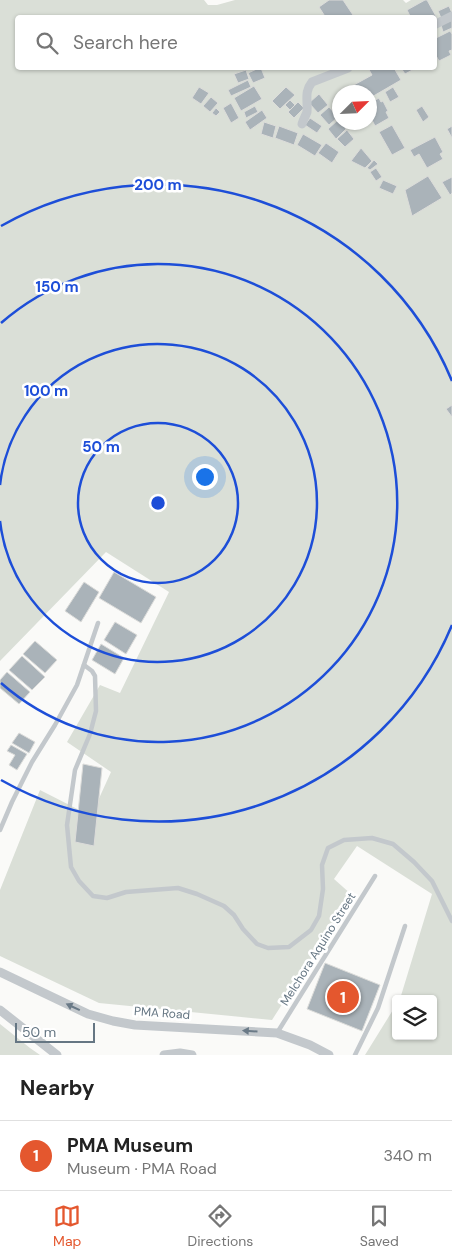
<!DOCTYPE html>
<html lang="en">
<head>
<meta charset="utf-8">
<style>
	body { margin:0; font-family:"DM Sans",sans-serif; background:#f6f6f6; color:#222 }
	.controls { position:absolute; right:15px; bottom:15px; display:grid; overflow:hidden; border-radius:5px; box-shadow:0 1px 4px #0004 }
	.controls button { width:45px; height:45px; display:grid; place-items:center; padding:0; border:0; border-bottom:1px solid #e0e0e0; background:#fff; color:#222; font:25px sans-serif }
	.compass { position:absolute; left:332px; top:85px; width:45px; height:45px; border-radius:50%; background:#fff; box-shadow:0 1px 4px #0004; rotate:66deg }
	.scale { position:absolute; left:15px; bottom:12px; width:80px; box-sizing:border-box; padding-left:5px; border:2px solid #657683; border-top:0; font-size:14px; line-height:18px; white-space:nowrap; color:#657683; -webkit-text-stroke:4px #fff; paint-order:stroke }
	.you { position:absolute; left:204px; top:476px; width:18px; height:18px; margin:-12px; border:4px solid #fff; border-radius:50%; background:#1a73e8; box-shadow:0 0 0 8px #1a73e833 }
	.badge { display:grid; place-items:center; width:32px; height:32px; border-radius:50%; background:#e4572e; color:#fff; font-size:16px; font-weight:700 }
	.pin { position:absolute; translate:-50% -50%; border:2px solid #fff; box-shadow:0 1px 5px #0006 }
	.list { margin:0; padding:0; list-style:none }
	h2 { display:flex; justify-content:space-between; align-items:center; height:65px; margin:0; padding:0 20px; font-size:21px }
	h2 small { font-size:16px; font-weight:400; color:#767676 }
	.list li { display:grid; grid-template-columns:32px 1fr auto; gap:15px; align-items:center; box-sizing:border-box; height:70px; padding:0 20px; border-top:1px solid #e0e0e0 }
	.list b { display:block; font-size:19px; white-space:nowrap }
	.list p { margin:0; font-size:16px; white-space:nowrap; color:#767676 }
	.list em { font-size:16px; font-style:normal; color:#767676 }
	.icon { flex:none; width:28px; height:28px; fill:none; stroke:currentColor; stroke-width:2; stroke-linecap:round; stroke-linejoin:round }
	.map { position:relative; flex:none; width:452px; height:1055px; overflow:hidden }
	.search { position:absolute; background:#fff; box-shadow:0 1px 4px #0004; left:15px; right:15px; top:15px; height:55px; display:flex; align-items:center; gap:12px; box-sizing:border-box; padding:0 18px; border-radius:5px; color:#767676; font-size:19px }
	.sheet { height:135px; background:#fff }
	nav { display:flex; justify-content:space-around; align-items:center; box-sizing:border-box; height:70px; border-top:1px solid #e0e0e0; background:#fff; font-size:14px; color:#767676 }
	nav a { display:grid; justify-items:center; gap:2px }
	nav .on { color:#e4572e }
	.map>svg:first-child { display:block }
</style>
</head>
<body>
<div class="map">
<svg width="452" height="1055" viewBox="0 0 452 1055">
	<rect width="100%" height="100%" fill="#fafaf8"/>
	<g fill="#dadfd7" fill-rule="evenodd">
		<path d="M0,0H204L208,5H217L235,0H403L406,3L411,0H452V1055H365L396,1005V1036H433V999H400L432,894L357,846L334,879L352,895L272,1020L99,1003L0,956V890L40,790L91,816L111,772L67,742L100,685L120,693L169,592L106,552L0,661ZM18,18H434V68H18ZM340,92H370V122H340Z"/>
		<polygon points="0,1024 30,1048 40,1055 0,1055"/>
	</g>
	<g fill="#aab3b9" stroke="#dcdcda">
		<polygon points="329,0 343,0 353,15 349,18 326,18 319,7"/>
		<polygon points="425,0 427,0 437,18 434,19 434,18 411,18 407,10"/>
		<polygon points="449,6 452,13 441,18 438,11"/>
		<polygon points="452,20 452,28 443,32 441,25"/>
		<polygon points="450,31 452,34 452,50 449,51 451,55 439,61 434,52 434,39"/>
		<polygon points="259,68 261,68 265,78 253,83 248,73"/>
		<polygon points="368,68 394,68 401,80 370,98 370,92 356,92 352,86 372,75"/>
		<polygon points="401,68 416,68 405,74"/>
		<polygon points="246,70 249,79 238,83 234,74"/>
		<polygon points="248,80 251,87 231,96 228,90"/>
		<polygon points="254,86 262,99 241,111 234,98"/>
		<polygon points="199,87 209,93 201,104 192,98"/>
		<polygon points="286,87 295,95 280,109 272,101"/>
		<polygon points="393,87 399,97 390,102 385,92"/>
		<polygon points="319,94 328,105 318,113 309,103"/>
		<polygon points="211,97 218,103 210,112 203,106"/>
		<polygon points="379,98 381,102 383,101 388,111 386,112 389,118 375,126 370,116 370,103"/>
		<polygon points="290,100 295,105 290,110 285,105"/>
		<polygon points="298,102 304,108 294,118 288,112"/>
		<polygon points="231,103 239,118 231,123 223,108"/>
		<polygon points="255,106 258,112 246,118 244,112"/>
		<polygon points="422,106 429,117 423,122 416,110"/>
		<polygon points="329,107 338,117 329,125 320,115"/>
		<polygon points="216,108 220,112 216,116 212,113"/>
		<polygon points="262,110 267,118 250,130 245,122"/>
		<polygon points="310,118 322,126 317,133 305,125"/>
		<polygon points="339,119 340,122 341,122 346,129 336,139 328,129"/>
		<polygon points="264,122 276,126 273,138 261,134"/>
		<polygon points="392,125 405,148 392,155 379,132"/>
		<polygon points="279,126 298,133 294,145 275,138"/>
		<polygon points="452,126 452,138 447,129"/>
		<polygon points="347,130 354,139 345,147 337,139"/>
		<polygon points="303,134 322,145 315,156 297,145"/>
		<polygon points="435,137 443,152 440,154 443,159 427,168 419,154 414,157 410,150"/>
		<polygon points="326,143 339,152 332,163 318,153"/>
		<polygon points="361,148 372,161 365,168 351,161"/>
		<polygon points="374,160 378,164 370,170 367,168"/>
		<polygon points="376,168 382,177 376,181 370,172"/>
		<polygon points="428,176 442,198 412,216 405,190"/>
		<polygon points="452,177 452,193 450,195 442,182"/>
		<polygon points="383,180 397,186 393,194 379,188"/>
		<polygon points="452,405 452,417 446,409"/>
		<polygon points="114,572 156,597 141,623 99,598"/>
		<polygon points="84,582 99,592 81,622 65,611"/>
		<polygon points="115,622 137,635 126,654 104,640"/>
		<polygon points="35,641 57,660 45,673 23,654"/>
		<polygon points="101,644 124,658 115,674 92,660"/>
		<polygon points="22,656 45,677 32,690 9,670"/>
		<polygon points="7,672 30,692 19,704 0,688 0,680"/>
		<polygon points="19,733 35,742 29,753 12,743"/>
		<polygon points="11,745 27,754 17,770 9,765 15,755 7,751"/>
		<polygon points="83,764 102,768 94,846 75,842"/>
		<polygon points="325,963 380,985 362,1031 307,1009"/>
	</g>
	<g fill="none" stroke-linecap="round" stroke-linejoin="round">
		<g stroke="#c3c8cc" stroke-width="4.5">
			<polyline points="84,665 92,671 95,676 96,711 90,734 75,770 67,825 71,867 79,881 93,896 107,898 126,892 178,888 197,894 224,906 234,915 243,929 257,944 268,948 289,947 311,930 319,916 323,889 322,865 328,848 344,840 372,838 393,844 414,862 432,881 452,921"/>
			<polyline points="0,830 12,802 32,762 55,725 77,685 98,623"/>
			<polyline points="277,1033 375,876"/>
			<polyline points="355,1055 378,1008 405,926"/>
		</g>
		<g stroke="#c3c8cc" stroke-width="9">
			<polyline points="434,25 452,16"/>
			<path d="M302,124C303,120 306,115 307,112C308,100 304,92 312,82L348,68"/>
			<polyline points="0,972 88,1014 113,1021 135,1025 277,1033 310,1045 329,1055"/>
			<polyline points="0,1010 57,1055"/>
			<polyline points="164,1055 180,1053 192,1055"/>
		</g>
	</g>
	<defs><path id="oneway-solid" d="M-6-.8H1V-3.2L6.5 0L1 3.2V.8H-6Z" transform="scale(1.25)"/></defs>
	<g fill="#6a7a87">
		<use href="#oneway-solid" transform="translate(73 1007) rotate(-155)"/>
		<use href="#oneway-solid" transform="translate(250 1031) rotate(-176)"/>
	</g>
	<g fill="none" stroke="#1d4ed8" stroke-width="2.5">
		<circle cx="158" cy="503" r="80"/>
		<path d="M0 485A159 159 0 1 1 0 521"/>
		<path d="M1 323A239 239 0 1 1 1 683"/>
		<path d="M452 625A318 318 0 0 1 1 780M1 226A318 318 0 0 1 452 381"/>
	</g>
	<g text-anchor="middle" stroke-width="5" stroke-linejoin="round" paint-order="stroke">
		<g font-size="12" fill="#657683" stroke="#fff">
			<text transform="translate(318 949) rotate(-58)" y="4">Melchora Aquino Street</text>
			<text transform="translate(162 1013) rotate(4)" y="4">PMA Road</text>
		</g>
	</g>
	<circle cx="158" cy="503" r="8" fill="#1d4ed8" stroke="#fff" stroke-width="2.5"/>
	<g font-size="15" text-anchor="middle" font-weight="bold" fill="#1d4ed8" stroke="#fff" stroke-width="5" stroke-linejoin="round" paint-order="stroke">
		<text x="158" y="190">200 m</text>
		<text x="57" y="292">150 m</text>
		<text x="46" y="396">100 m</text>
		<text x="101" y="452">50 m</text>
	</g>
</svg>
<div class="controls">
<button><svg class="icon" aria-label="layers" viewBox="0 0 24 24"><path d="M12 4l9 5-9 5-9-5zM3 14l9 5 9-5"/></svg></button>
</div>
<svg class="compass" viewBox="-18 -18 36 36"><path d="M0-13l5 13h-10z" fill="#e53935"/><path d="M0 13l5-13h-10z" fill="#767676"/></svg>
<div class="scale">50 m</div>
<div class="you"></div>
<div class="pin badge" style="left:343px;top:997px">1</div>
<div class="search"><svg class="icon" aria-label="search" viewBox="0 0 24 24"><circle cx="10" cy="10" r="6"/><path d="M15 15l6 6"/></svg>Search here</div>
</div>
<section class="sheet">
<h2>Nearby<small></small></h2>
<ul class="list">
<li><span class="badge">1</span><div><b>PMA Museum</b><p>Museum · PMA Road</p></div><em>340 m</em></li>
</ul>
</section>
<nav>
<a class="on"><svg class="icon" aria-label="map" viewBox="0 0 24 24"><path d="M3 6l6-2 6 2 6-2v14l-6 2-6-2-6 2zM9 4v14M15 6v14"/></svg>Map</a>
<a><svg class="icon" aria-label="directions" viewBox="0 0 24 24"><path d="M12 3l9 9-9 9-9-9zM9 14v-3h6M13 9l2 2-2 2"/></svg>Directions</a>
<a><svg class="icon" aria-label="saved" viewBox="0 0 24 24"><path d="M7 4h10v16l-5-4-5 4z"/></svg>Saved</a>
</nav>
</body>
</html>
